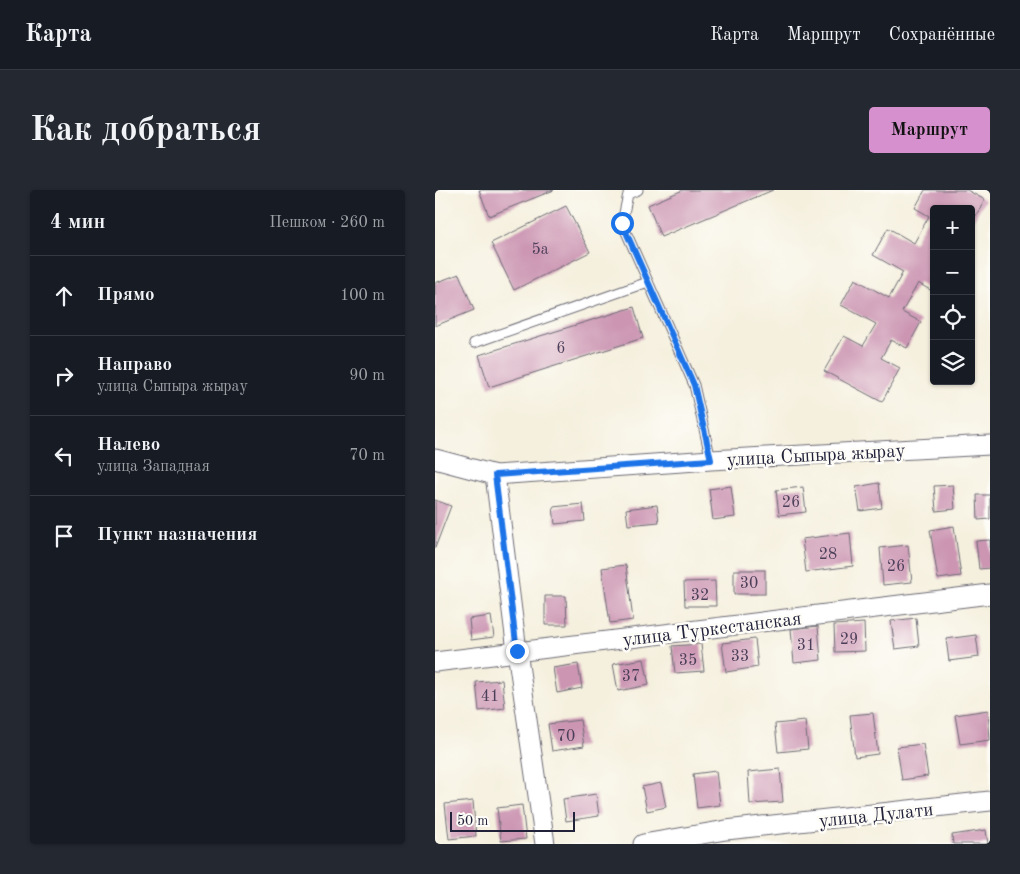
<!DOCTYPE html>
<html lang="ru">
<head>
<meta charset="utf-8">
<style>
	body { margin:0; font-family:"Old Standard TT",serif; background:#242831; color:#f1f3f6 }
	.controls { position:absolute; right:15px; top:15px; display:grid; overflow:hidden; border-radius:5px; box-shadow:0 1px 4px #0004 }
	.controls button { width:45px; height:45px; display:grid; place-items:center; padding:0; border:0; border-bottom:1px solid #363941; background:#171b24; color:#f1f3f6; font:25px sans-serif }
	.scale { position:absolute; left:15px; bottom:12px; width:125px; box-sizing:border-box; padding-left:5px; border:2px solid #22223b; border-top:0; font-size:14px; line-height:18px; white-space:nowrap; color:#22223b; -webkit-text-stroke:4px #fdfcf7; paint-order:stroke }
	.stop { position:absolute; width:15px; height:15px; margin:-11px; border:4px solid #1a73e8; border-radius:50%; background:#fff }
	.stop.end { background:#1a73e8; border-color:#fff; box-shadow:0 1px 5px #0008 }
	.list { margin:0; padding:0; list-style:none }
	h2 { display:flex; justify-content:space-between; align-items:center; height:65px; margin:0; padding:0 20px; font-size:21px }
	h2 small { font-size:16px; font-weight:400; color:#9ea1a6 }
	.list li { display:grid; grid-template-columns:32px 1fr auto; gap:15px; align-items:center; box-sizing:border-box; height:80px; padding:0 20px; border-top:1px solid #363941 }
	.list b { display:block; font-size:19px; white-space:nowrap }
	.list p { margin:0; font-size:16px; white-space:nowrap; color:#9ea1a6 }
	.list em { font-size:16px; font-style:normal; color:#9ea1a6 }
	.icon { flex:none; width:28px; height:28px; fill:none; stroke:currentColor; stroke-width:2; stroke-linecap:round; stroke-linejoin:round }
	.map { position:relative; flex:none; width:555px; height:654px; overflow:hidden; border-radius:5px }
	header { display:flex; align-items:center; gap:30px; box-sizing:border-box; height:70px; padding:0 25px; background:#171b24; border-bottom:1px solid #363941 }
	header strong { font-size:24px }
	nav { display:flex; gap:28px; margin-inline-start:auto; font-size:18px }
	.intro { display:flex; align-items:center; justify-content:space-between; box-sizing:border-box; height:120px; padding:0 30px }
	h1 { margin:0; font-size:35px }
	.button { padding:12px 22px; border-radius:5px; background:#d690ce; color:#111; font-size:18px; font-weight:700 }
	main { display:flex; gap:30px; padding:0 30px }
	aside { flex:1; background:#171b24; border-radius:5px; box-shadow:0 1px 4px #0004 }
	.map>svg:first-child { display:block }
</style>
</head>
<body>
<header>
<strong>Карта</strong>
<nav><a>Карта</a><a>Маршрут</a><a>Сохранённые</a></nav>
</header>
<div class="intro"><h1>Как добраться</h1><a class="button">Маршрут</a></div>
<main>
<aside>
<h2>4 мин<small>Пешком · 260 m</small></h2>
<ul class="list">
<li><svg class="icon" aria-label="ahead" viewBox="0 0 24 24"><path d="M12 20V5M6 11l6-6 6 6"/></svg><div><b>Прямо</b></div><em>100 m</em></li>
<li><svg class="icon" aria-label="right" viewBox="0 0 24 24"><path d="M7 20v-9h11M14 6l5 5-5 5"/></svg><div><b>Направо</b><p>улица Сыпыра жырау</p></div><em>90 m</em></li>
<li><svg class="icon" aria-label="left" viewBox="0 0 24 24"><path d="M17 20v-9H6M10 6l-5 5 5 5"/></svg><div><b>Налево</b><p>улица Западная</p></div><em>70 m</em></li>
<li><svg class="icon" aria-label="arrive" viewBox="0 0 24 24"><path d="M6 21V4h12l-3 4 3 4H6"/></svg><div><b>Пункт назначения</b></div></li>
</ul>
</aside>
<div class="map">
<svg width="555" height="654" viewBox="0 0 555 654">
	<rect width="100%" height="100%" fill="#fdfcf7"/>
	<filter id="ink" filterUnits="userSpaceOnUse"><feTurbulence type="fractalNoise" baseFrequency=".02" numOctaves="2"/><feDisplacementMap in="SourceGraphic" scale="10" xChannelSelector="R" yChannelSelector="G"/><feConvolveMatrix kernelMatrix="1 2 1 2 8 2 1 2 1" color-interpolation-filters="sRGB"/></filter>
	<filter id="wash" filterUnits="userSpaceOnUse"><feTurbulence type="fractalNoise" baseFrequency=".0096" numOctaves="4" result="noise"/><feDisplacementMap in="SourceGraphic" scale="20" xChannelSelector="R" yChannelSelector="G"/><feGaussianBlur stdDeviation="1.12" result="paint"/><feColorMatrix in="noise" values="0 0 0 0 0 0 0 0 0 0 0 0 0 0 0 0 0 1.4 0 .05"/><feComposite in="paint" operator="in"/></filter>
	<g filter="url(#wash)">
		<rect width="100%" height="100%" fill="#f5f0de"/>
		<g id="blocks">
			<g fill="#cc96b3">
				<polygon points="44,0 119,0 54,26"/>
				<polygon points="248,0 338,0 226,47 213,15"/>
				<polygon points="490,0 532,0 550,10 536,34 536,19 499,19 499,58 497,61 499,62 499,102 483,93 467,122 486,132 472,158 456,150 446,168 465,178 447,212 389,181 409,146 428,156 441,134 406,115 420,89 454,108 468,82 438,65 453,38 479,53 494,26 480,18"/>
				<polygon points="131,16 155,62 79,100 56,53"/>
				<polygon points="24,84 39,120 0,136 0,93"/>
				<polygon points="199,117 208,148 54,197 44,165"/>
				<polygon points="444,293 447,318 425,321 421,297"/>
				<polygon points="518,295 520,319 501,321 499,296"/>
				<polygon points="296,296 300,327 278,330 274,299"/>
				<polygon points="368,297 371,322 344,325 341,300"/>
				<polygon points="542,305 555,305 555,329 543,330"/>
				<polygon points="0,310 16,316 0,358"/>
				<polygon points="148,314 150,331 120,334 118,317"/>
				<polygon points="222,315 224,332 193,335 191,319"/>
				<polygon points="519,336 526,386 503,389 495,340"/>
				<polygon points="415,343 418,376 371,382 367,349"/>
				<polygon points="555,350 555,378 544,379 541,351"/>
				<polygon points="473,355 477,392 448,395 445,358"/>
				<polygon points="191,375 198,430 175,433 167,378"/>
				<rect x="299" y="380" width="31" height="24"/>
				<polygon points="280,391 281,416 250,416 249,392"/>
				<polygon points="110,406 131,406 132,435 110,435"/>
				<polygon points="56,426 59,447 36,450 34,429"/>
				<polygon points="481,428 484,456 460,459 456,431"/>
				<polygon points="429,433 430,461 400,462 399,435"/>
				<polygon points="383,436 386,470 359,473 356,439"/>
				<polygon points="541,445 544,467 514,471 511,449"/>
				<polygon points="320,449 323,477 291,482 287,453"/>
				<polygon points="266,454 269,481 240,483 237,456"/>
				<polygon points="209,469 214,495 183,501 178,474"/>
				<polygon points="143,474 147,498 122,503 118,478"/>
				<polygon points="67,490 70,518 44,521 41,492"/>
				<polygon points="553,520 555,550 525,554 520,525"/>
				<polygon points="438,523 443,564 420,567 415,525"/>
				<polygon points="145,530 149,556 117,561 113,534"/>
				<polygon points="370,531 373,559 343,562 340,534"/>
				<polygon points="488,554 493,586 467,590 462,557"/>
				<polygon points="345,579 348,612 315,614 313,582"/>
				<polygon points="281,581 285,615 262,618 258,584"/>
				<polygon points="226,593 231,617 212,621 207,597"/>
				<polygon points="161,604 164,626 131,631 128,609"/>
				<polygon points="38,611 41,646 14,649 10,614"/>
				<polygon points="87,615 91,649 66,651 62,618"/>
				<polygon points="551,640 553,654 518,654 517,645"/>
			</g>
		</g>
	</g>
	<g filter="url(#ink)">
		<use href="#blocks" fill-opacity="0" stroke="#6c6a74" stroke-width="1"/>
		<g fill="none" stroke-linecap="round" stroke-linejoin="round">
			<defs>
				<g id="service">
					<polyline points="203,0 193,4 187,33 259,195 276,270"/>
					<polyline points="39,153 213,92"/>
				</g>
				<g id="minor">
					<polyline points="0,269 60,285 276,270 555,255"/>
					<polyline points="60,285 82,461 110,654"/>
					<polyline points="0,472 555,404"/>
					<polyline points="208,654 291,640 555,611"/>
				</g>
			</defs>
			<use href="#service" stroke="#6c6a74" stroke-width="11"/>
			<use href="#minor" stroke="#6c6a74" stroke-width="21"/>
			<use href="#service" stroke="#fff" stroke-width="9"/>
			<use href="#minor" stroke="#fff" stroke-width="19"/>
		</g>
	</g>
	<g fill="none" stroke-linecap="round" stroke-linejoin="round" filter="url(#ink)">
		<polyline stroke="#1a73e8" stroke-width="6" points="82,461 60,285 276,270 259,195 187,33"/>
	</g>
	<g text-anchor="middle" stroke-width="5" stroke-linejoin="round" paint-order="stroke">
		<g font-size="16" fill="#4c3f59">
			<text x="105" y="64">5а</text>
			<text x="126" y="163">6</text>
			<text x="356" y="317">26</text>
			<text x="393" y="369">28</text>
			<text x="461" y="381">26</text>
			<text x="314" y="398">30</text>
			<text x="265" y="410">32</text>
			<text x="414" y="454">29</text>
			<text x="371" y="460">31</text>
			<text x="305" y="471">33</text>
			<text x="253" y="475">35</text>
			<text x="196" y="491">37</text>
			<text x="55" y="511">41</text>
			<text x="131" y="551">70</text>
		</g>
		<g font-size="19" fill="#22223b" stroke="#fdfcf7">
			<text transform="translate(381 264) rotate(-3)" y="7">улица Сыпыра жырау</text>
			<text transform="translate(277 438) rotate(-7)" y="7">улица Туркестанская</text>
			<text transform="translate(441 624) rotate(-6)" y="7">улица Дулати</text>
		</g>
	</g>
</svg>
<div class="controls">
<button>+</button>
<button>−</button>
<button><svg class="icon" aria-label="locate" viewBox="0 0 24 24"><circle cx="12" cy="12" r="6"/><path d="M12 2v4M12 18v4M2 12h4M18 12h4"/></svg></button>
<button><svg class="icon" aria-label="layers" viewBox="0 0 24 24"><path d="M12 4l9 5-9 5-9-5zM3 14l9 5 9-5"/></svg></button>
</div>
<div class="scale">50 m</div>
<div class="stop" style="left:187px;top:33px"></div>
<div class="stop end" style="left:82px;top:461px"></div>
</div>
</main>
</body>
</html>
